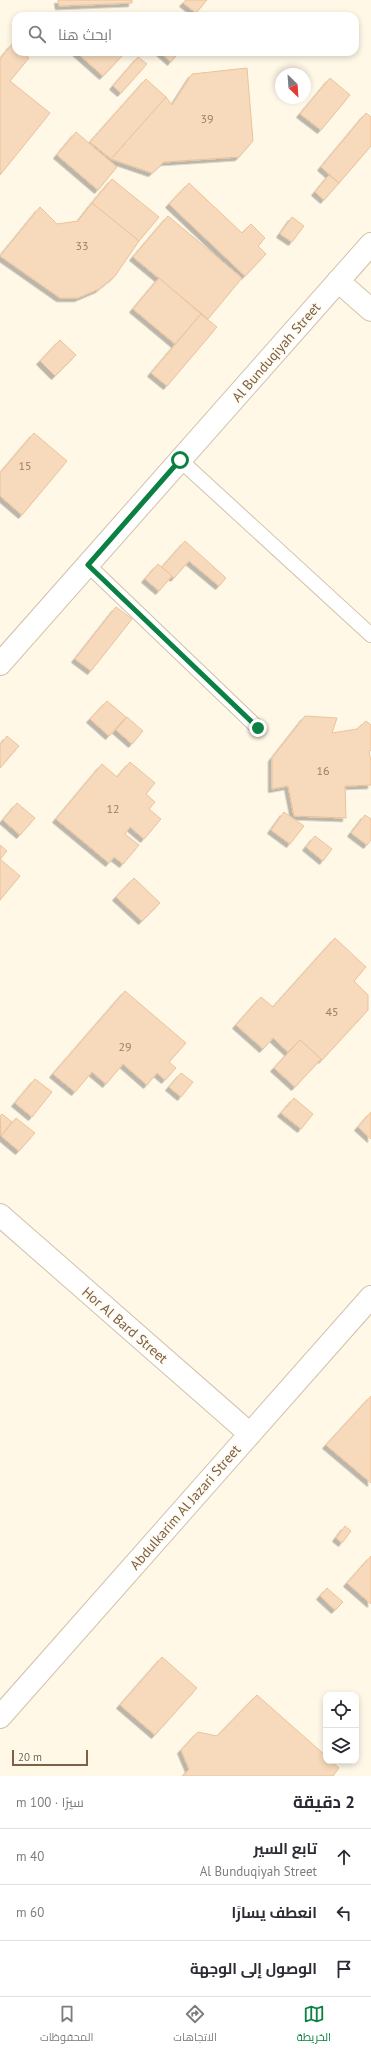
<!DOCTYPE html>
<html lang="ar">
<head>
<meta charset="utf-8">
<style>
	body { margin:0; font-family:"PT Sans",Cairo,sans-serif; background:#f2f2f3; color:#2b2b33; direction:rtl }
	.controls { position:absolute; right:12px; bottom:12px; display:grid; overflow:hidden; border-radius:8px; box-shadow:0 2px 6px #0003 }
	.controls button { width:36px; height:36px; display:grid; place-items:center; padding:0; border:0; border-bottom:1px solid #e1e1e2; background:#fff; color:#2b2b33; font:20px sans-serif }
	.compass { position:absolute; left:275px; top:68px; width:36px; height:36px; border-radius:50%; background:#fff; box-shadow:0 2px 6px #0003; rotate:155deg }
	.scale { position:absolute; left:12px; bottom:10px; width:76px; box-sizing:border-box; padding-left:4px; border:2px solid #7c6047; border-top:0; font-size:11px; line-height:14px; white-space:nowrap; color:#7c6047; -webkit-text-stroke:3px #fffbf0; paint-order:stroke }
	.stop { position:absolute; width:12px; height:12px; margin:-9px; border:3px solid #0b8043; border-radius:50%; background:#fff }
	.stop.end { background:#0b8043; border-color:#fff; box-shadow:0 1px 4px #0008 }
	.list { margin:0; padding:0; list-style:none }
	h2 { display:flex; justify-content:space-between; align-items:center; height:52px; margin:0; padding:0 16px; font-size:17px }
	h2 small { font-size:13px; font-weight:400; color:#7c7c81 }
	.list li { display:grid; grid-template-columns:26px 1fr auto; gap:12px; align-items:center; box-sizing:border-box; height:56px; padding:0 16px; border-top:1px solid #e1e1e2 }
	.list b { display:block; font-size:15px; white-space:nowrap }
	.list p { margin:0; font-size:13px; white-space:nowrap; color:#7c7c81 }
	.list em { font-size:13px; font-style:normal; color:#7c7c81 }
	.icon { flex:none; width:22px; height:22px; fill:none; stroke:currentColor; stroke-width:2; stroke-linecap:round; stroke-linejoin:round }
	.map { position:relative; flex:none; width:371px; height:1776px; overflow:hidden; direction:ltr }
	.search { position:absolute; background:#fff; box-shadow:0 2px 6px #0003; left:12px; right:12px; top:12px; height:44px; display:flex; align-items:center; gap:10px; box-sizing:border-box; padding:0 14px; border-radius:12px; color:#7c7c81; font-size:15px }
	.sheet { height:220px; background:#fff }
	nav { display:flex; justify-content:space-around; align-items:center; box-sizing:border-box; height:56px; border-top:1px solid #e1e1e2; background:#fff; font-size:11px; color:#7c7c81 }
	nav a { display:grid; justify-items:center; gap:2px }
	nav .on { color:#0b8043 }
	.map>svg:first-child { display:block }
</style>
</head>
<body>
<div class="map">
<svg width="371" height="1776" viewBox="0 0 371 1776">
	<defs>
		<filter id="shadow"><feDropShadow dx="-3.5" dy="3.5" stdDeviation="0" flood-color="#0004"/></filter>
	</defs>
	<rect width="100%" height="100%" fill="#fff8e7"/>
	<g fill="#f7dabb" stroke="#ecc29a" filter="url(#shadow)">
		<polygon points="58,0 132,0 132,3 59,6"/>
		<polygon points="186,0 207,0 196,13 183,3"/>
		<polygon points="12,44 16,47 16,52 22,52 29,58 10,81 50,113 0,175 0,59"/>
		<polygon points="76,52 120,52 123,55 103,76"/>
		<polygon points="160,52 179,52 171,62"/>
		<polygon points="138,57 147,64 121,93 113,86"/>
		<polygon points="247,68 253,141 239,157 164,162 152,173 111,159 166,97 172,105 192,74"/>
		<polygon points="330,78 350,95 321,130 300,114"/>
		<polygon points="146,79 166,97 111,159 90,142"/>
		<polygon points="366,113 371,117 371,146 339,183 321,167"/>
		<polygon points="76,132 117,167 98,190 57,155"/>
		<polygon points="329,175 339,183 324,200 315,192"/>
		<polygon points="112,179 159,217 139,241 92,203"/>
		<polygon points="189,183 242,233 251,224 265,238 258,246 266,254 245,276 169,204"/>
		<polygon points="92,203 139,241 115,276 99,289 78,298 60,298 0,256 40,207 57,224 78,221"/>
		<polygon points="168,216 242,278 208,319 133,257"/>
		<polygon points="292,217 304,226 292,242 280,234"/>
		<polygon points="159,278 201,314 175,344 133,309"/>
		<polygon points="201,314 217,327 167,386 151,373"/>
		<polygon points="60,340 76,355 55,376 40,361"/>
		<polygon points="34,433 67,461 22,515 0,496 0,473"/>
		<polygon points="185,541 226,578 219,586 189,561 174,578 162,567"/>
		<polygon points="158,564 172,576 159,591 145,579"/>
		<polygon points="116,607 132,619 91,671 75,659"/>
		<polygon points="107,701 126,717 109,736 90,719"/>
		<polygon points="305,716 337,718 332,733 357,729 366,721 371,725 371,750 369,752 371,761 371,785 345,786 346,818 294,816 288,786 272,789 272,758"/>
		<polygon points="127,717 143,731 132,744 116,730"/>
		<polygon points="7,736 19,746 0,768 0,745"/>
		<polygon points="130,762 155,783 146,794 155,802 149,809 161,819 144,839 130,827 125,834 139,845 123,864 114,857 109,863 56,819 102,764 117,777"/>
		<polygon points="17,803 35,818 20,835 3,820"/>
		<polygon points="284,812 304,826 290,844 271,830"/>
		<polygon points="365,815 371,819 371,840 367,845 351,833"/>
		<polygon points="315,836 332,849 323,861 306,847"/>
		<polygon points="0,845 7,851 0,859"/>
		<polygon points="0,859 20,876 0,900"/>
		<polygon points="134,878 160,903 142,921 116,897"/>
		<polygon points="335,938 366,967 354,981 368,995 368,1010 322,1060 300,1040 288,1052 273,1038 263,1049 236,1025 261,997 273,1007"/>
		<polygon points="125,991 186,1043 169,1062 176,1068 165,1080 157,1073 147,1085 123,1064 106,1084 92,1072 75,1092 53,1074"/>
		<polygon points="300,1040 321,1059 295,1087 274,1068"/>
		<polygon points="181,1073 193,1082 181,1097 169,1087"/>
		<polygon points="35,1079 52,1092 32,1117 15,1103"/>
		<polygon points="294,1098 313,1114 301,1129 281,1113"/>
		<polygon points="371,1112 371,1139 358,1127"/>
		<polygon points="2,1114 12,1122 1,1136 0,1116"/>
		<polygon points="16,1118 35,1133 19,1151 1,1136"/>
		<polygon points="371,1396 371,1483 326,1445"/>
		<polygon points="345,1526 351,1531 342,1543 336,1538"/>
		<polygon points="371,1556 371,1604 347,1583"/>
		<polygon points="327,1588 343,1602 335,1610 320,1596"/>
		<polygon points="162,1657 197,1688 155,1735 120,1705"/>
		<polygon points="257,1695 326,1756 326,1761 331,1761 339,1768 333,1776 183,1776 189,1769 181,1750 198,1732 217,1736"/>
	</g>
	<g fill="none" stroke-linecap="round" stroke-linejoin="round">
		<defs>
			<g id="service">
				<polyline points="180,460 371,635"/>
				<polyline points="88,565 258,728"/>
			</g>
			<g id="minor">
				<polyline points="338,281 371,310"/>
				<polyline points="0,664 371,244"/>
				<polyline points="0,1215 250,1434"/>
				<polyline points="0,1717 371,1297"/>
			</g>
		</defs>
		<use href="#service" stroke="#d3c1ab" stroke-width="16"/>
		<use href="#minor" stroke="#d3c1ab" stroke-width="24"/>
		<use href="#service" stroke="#fff" stroke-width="14"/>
		<use href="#minor" stroke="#fff" stroke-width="22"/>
	</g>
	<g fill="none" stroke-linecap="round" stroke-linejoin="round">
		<polyline stroke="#0b8043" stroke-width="5" points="180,460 88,565 258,728"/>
	</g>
	<g text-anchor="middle" stroke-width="3.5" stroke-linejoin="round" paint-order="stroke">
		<g font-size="12" fill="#9b7e64">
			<text x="207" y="123">39</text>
			<text x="82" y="250">33</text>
			<text x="25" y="470">15</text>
			<text x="323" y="775">16</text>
			<text x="113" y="813">12</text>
			<text x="332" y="1016">45</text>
			<text x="125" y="1051">29</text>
		</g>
		<g font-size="14" fill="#7c6047" stroke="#fffbf0">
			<text transform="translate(276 352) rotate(-49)" y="5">Al Bunduqiyah Street</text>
			<text transform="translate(125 1325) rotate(41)" y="5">Hor Al Bard Street</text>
			<text transform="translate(185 1507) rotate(-49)" y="5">Abdulkarim Al Jazari Street</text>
		</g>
	</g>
</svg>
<div class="controls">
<button><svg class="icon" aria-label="locate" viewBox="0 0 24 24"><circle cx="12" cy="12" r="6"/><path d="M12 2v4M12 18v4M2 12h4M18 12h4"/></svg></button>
<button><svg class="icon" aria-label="layers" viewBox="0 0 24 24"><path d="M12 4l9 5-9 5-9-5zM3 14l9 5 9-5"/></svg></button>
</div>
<svg class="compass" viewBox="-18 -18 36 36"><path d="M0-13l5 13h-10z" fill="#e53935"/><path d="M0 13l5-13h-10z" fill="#7c7c81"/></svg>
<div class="scale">20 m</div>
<div class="stop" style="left:180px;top:460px"></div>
<div class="stop end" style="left:258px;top:728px"></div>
<div class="search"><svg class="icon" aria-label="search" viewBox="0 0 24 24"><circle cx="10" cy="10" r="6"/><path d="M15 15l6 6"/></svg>ابحث هنا</div>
</div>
<section class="sheet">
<h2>2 دقيقة<small>سيرًا · 100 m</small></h2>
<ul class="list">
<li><svg class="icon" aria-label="ahead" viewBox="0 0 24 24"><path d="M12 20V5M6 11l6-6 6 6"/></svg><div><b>تابع السير</b><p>Al Bunduqiyah Street</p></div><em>40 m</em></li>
<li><svg class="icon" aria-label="left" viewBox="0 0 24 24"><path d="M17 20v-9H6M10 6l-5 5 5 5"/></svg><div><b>انعطف يسارًا</b></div><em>60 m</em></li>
<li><svg class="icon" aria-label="arrive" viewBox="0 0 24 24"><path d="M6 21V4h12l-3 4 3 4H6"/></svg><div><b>الوصول إلى الوجهة</b></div></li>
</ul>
</section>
<nav>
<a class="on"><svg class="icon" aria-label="map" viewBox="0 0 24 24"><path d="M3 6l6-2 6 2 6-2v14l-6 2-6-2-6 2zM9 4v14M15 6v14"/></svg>الخريطة</a>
<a><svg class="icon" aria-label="directions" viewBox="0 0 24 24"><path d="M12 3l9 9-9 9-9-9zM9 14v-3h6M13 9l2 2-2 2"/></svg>الاتجاهات</a>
<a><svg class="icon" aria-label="saved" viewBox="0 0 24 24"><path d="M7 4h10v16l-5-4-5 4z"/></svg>المحفوظات</a>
</nav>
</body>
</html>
